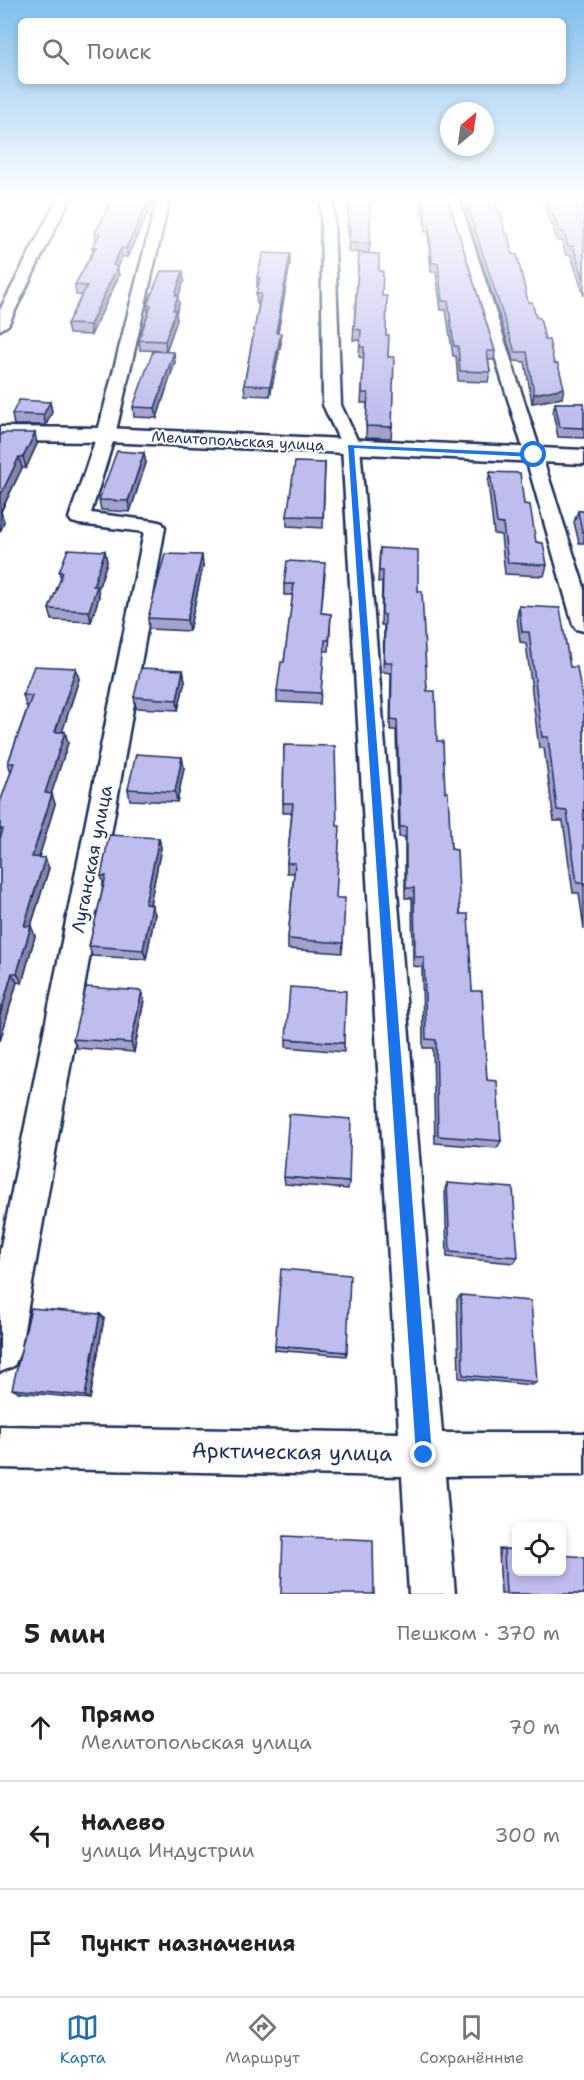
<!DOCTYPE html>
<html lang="ru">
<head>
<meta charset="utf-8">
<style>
	body { margin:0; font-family:"Shantell Sans",sans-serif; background:#f6f6f6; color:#222 }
	.controls { position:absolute; right:18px; bottom:18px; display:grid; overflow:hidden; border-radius:9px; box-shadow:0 3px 9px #0003 }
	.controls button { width:54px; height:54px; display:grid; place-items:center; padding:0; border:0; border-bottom:2px solid #e0e0e0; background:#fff; color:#222; font:30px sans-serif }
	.compass { position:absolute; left:440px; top:102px; width:54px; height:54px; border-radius:50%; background:#fff; box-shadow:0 3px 9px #0003; rotate:29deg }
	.stop { position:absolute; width:18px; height:18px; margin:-14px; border:4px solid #1a73e8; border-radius:50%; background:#fff }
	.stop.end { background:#1a73e8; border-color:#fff; box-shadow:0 2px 6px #0008 }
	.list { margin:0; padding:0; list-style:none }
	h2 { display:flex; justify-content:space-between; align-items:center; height:78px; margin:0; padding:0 24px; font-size:26px }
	h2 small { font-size:20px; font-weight:400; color:#767676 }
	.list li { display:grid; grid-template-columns:39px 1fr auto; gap:18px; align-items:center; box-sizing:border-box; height:108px; padding:0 24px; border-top:2px solid #e0e0e0 }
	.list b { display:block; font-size:22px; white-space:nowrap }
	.list p { margin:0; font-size:20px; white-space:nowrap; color:#767676 }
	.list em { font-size:20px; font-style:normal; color:#767676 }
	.icon { flex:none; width:33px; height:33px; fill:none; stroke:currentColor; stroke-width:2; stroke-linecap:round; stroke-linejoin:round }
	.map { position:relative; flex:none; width:584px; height:1594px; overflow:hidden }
	.search { position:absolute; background:#fff; box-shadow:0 3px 9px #0003; left:18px; right:18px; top:18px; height:66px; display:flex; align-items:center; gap:15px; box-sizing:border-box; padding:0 21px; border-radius:9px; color:#767676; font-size:22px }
	.sheet { height:402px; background:#fff }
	nav { display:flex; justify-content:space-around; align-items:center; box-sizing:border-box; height:84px; border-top:2px solid #e0e0e0; background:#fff; font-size:16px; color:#767676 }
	nav a { display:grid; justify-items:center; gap:3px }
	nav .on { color:#1f6fb2 }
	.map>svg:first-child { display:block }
</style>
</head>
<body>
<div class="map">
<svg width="584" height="1594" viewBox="0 0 584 1594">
	<rect width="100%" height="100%" fill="#fff"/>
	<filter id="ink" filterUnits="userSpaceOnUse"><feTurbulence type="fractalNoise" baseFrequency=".0167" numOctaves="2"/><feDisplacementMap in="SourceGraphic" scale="12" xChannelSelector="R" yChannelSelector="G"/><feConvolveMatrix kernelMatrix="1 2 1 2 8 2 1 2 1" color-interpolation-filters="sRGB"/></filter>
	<g filter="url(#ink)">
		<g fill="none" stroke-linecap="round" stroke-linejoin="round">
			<defs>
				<g id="minor">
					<polygon points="59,196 71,196 8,325 0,330 0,310"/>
					<polygon points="158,196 170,196 115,435 91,513 155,521 162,523 165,527 20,1352 14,1366 0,1372 0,1251 144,532 79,524 72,522 69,518 97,435"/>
					<polygon points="321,196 333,196 341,405 360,446 442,1433 584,1433 584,1475 445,1476 455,1594 409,1594 402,1476 0,1468 0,1426 399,1433 342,446 323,405"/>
					<polygon points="446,196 458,196 584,587 584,631 576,629 573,624 525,455"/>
				</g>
				<polygon id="tertiary" points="0,427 106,428 584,450 584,464 106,442 0,441"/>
			</defs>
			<use href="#minor" stroke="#1b2f5e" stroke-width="5"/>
			<use href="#tertiary" stroke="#1b2f5e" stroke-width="5"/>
			<use href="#minor" fill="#fff" fill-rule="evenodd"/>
			<use href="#tertiary" fill="#fff" fill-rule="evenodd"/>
		</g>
		<g fill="#a4a2cd" stroke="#1b2f5e" stroke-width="1.5">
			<polygon points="113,196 156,196 127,257 122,257 117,267 119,276 91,335 69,334 67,324 82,295 76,295 75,285 93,251 92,247 96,240 95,233 107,211 107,207"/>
			<rect x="262" y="196" width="22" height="2"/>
			<polygon points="421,196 447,196 495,351 494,360 488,360 490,372 488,382 458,381 456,356 453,356 446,310 441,310 436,272 431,272 428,232 425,232 424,214 422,214"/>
			<polygon points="460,196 493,196 528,302 545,340 562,398 532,403 525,362 514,361"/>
			<polygon points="541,196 584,196 584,296 571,255 566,255 562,241 557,241 553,225 550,225"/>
			<polygon points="350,198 370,243 369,253 348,252 349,235 347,235"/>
			<polygon points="359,253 379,271 388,357 392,427 391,438 366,437 367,403 361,403 364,358 359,357 360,340 353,340"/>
			<polygon points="290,263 278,333 281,343 270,396 245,395 244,385 259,304 257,304 256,294 258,287 257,287 257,277"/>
			<polygon points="184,281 178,297 179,304 176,313 177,320 166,351 140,350 139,340 148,313 147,305"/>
			<polygon points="175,362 157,418 134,417 133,407"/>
			<polygon points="50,402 52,412 46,425 14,425 12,414"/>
			<polygon points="555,403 584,403 584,438 558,437 553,413"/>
			<polygon points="2,433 37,444 26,468 22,468 1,512 4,522 0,532"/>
			<polygon points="146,463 130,512 101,510 99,500"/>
			<polygon points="325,463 323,528 287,526 287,516"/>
			<polygon points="490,472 524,504 536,542 547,565 544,576 505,574 501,535 494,534 488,482"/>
			<polygon points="578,511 584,511 584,543 579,543 574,522"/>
			<polygon points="380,548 418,591 427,691 437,741 445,792 451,849 472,991 487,1080 501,1141 497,1148 435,1143 433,1048 423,1048 422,967 413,966 412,898 405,898 405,837 399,837 396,730 390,730 391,673 383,672 384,625 381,625 382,582 378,582"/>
			<polygon points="105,551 107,562 98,589 99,597 91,622 52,620 49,609 61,578 59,572"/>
			<polygon points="203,566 189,631 149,629 148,618"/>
			<polygon points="325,573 321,613 331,614 329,651 324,651 320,704 277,702 277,691 284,662 293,595 284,595 284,584"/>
			<polygon points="519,606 570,667 584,710 584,929 579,893 573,893 563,821 554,821 544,748 539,748 526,643 520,642 517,617"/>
			<polygon points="183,670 185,681 178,710 136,708 134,697"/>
			<polygon points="79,679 62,732 65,732 68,743 51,794 55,804 39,857 49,868 31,926 35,936 22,983 17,982 0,1041 0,803 11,772 8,763 28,706 26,706 23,695"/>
			<polygon points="284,745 336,898 343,943 342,953 288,949 288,939 294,873 287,873 287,863 292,813 283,813"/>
			<polygon points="182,757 184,768 177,802 130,800 128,789"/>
			<polygon points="159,838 161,848 150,904 152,905 155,914 146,959 92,956 89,946 104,885 101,876"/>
			<polygon points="144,1000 134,1052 77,1048 73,1039"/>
			<polygon points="286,1039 344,1043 344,1052 286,1047"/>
			<polygon points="284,1177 349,1182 348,1189 285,1184"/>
			<polygon points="447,1183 518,1257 514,1263 447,1257 445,1189"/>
			<polygon points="461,1295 537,1382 532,1385 459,1378 457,1299"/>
			<polygon points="100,1314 104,1318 90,1399 18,1392 12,1389"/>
			<polygon points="275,1346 347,1352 346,1356 275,1350"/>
			<polygon points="499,1549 516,1550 584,1594 501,1594"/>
		</g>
		<g fill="#8684a7" stroke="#1b2f5e" stroke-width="1.5">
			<polygon points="151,196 156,196 127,257 126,248"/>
			<polygon points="121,248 122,257 117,267 119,276 91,335 90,325 113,265"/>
			<polygon points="290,254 290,263 276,343 276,333"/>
			<polygon points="183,271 184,281 178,297 179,304 176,313 177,320 166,351 165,341 173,310 175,295"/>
			<polygon points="281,333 281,343 270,396 270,386"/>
			<polygon points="174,352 175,362 157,418 155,408"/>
			<polygon points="564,388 562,398 532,403 534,394"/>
			<polygon points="50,402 52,412 46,425 43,415"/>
			<polygon points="35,433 37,444 26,468 23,457"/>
			<polygon points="144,453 146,463 130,512 128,501"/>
			<polygon points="19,457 22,468 0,513 0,496"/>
			<polygon points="1,512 4,522 0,532 0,514"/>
			<polygon points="105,551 107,562 98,589 99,597 91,622 89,611 93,586"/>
			<polygon points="202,555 203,566 189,631 187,620"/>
			<polygon points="76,668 79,679 59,742 55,732"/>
			<polygon points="183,670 185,681 178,710 177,700"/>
			<polygon points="65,732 68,743 48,804 45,793"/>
			<polygon points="182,757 184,768 177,802 175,792"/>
			<polygon points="52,794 55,804 36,867 32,857"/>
			<polygon points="159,838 161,848 148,914 145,904"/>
			<polygon points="45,858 49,868 28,935 24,926"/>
			<polygon points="152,905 155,914 146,959 143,950"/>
			<polygon points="31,926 35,936 22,983 17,973"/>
			<polygon points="12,973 17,982 0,1041 0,1015"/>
			<polygon points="142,991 144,1000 134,1052 131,1043"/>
			<polygon points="100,1314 104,1318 90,1399 85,1396"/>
		</g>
		<g fill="#bfbcee" stroke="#1b2f5e" stroke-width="1.5">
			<polygon points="113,196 151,196 126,248 121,248 113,265 117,267 90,325 67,324 87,286 75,285 96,247 92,247 100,234 95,233 109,207 107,207"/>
			<polygon points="422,196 447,196 495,351 487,351 490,372 460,371 458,346 454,346 448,301 442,301 438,263 432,263 429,223 425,223 425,205 423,205"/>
			<polygon points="464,196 493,196 493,198 495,198 498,212 501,212 505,234 508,234 512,254 517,255 528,302 532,302 536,317 540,318 545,340 549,340 554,363 558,364 564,388 534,394 527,352 515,352"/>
			<polygon points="545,196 584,196 584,280 573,246 568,246 564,232 559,232 554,216 552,216"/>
			<polygon points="350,198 370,198 370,243 349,243 350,226 347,226"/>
			<polygon points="263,253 290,254 276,333 281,333 270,386 244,385 261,294 256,294 260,278 257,277"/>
			<polygon points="359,253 379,254 379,271 383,271 382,296 387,296 386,335 389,335 388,357 394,357 392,427 366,426 368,393 362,393 364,347 360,347 361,330 354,329"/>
			<polygon points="161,271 183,271 175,295 178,295 173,310 176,310 165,341 139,340 151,305 147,305"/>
			<polygon points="153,351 174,352 155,408 133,407"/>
			<polygon points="19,400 50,402 43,415 12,414"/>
			<polygon points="555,403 584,403 584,428 560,427"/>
			<polygon points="2,433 35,433 23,457 19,457 0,496 0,436"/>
			<polygon points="117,451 144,453 128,501 99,500"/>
			<polygon points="295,462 325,463 323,517 287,516"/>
			<polygon points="490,472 520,473 524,504 530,505 536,542 543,543 547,565 508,563 503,524 497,523"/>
			<polygon points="578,511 584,511 584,532 582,532"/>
			<polygon points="380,548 418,550 418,591 422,591 427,691 435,691 437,741 443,741 445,792 448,792 451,849 457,850 460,914 468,914 472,991 482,991 487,1080 497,1081 501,1141 438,1136 436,1040 426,1039 424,957 415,957 414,888 406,888 406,827 400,827 397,720 391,719 392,662 384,662 385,615 382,614 383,571 379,571"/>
			<polygon points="68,549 105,551 93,586 97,586 89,611 49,609 63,572 59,572"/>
			<polygon points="165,554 202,555 187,620 148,618"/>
			<polygon points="287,561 325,563 321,613 331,614 329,640 325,640 321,693 277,691 281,662 284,662 294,584 284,584"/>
			<polygon points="519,606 560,608 570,667 577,667 584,710 584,887 583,883 577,883 567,811 557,810 548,737 542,737 529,632 522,632"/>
			<polygon points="34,666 76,668 55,732 65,732 45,793 52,794 32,857 45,858 24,926 31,926 17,973 12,973 0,1015 0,839 3,829 0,829 0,803 14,763 8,763 32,696 23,695"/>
			<polygon points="141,668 183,670 177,700 134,697"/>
			<polygon points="284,745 335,746 337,826 340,826 336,898 345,898 343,943 288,939 295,863 287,863 293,803 283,803"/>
			<polygon points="136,754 182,757 175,792 128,789"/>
			<polygon points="109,835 159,838 145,904 152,905 143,950 89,946 106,876 101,876"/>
			<polygon points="86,987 142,991 131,1043 73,1039"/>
			<polygon points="290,987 346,991 344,1043 286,1039"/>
			<polygon points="289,1114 351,1119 349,1182 284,1177"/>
			<polygon points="447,1183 513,1188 518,1257 450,1252"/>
			<polygon points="281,1269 350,1275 347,1352 275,1346"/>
			<polygon points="461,1295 531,1301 537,1382 463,1375"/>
			<polygon points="31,1308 100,1314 85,1396 12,1389"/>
			<polygon points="283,1536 373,1540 374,1594 281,1594"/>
			<polygon points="504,1549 516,1550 516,1572 561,1572 561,1555 584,1557 584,1594 506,1594"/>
		</g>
	</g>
	<linearGradient id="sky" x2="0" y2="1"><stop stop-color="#82beea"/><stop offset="0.47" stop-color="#fff"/><stop offset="1" stop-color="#fff" stop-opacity="0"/></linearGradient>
	<rect width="584" height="419" fill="url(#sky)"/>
	<polygon fill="#1a73e8" points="348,445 534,453 537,455 534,457 354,448 432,1455 429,1460 424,1462 418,1460 416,1455"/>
	<g text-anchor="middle" stroke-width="4.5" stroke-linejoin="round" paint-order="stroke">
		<g font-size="15" fill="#1b2f5e" stroke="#fff">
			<text transform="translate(238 441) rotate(3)" y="5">Мелитопольская улица</text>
		</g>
		<g font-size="18" fill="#1b2f5e" stroke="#fff">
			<text transform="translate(92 859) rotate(-79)" y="6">Луганская улица</text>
		</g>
		<g font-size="21" fill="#1b2f5e" stroke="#fff">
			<text transform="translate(292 1452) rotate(1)" y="7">Арктическая улица</text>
		</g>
	</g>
</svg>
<div class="controls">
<button><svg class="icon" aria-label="locate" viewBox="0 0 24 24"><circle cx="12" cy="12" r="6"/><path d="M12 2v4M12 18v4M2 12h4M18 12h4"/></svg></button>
</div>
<svg class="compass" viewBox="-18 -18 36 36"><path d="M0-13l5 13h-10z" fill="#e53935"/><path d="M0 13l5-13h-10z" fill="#767676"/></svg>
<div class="stop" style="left:534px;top:455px"></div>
<div class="stop end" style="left:424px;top:1455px"></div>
<div class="search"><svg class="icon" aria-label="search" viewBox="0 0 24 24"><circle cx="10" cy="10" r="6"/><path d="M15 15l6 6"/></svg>Поиск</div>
</div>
<section class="sheet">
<h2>5 мин<small>Пешком · 370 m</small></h2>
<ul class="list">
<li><svg class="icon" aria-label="ahead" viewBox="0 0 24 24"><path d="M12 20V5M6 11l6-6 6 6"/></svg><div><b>Прямо</b><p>Мелитопольская улица</p></div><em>70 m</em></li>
<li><svg class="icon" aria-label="left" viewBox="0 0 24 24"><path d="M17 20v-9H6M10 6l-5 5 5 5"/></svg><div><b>Налево</b><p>улица Индустрии</p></div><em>300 m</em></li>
<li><svg class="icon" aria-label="arrive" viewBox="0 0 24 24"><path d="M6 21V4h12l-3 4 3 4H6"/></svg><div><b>Пункт назначения</b></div></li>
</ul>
</section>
<nav>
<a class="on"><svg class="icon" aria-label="map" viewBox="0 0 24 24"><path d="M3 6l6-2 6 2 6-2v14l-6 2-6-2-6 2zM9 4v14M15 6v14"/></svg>Карта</a>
<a><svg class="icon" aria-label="directions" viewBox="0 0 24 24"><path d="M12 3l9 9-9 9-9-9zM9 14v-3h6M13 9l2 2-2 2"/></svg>Маршрут</a>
<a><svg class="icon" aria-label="saved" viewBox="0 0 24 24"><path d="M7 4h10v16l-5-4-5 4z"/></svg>Сохранённые</a>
</nav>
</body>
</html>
